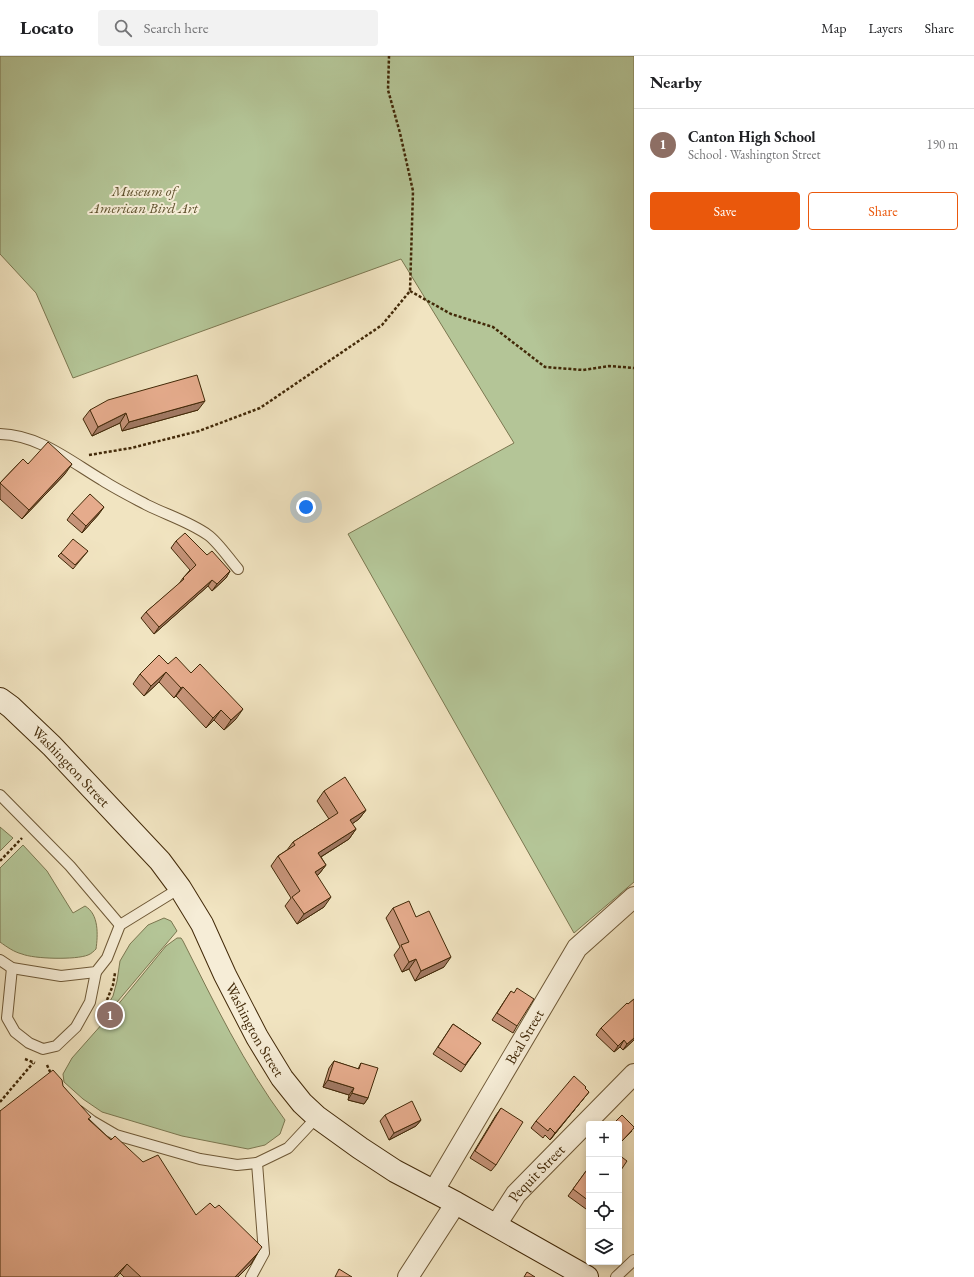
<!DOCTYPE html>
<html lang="en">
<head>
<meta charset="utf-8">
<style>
	body { margin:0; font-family:"EB Garamond",serif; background:#f2f2f2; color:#202124 }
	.controls { position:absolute; right:12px; bottom:12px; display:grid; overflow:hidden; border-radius:4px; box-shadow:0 2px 6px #0003 }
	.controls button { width:36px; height:36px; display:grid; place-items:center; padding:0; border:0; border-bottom:1px solid #e0e0e0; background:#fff; color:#202124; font:20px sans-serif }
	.you { position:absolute; left:306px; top:451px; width:14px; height:14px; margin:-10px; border:3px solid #fff; border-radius:50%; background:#1a73e8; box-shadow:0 0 0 6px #1a73e833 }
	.badge { display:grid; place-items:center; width:26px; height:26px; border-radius:50%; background:#ea580c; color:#fff; font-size:13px; font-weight:700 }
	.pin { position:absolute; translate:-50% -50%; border:2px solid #fff; box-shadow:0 1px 4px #0006 }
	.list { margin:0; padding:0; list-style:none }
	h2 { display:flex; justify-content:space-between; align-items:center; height:52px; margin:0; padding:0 16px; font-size:17px }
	h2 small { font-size:13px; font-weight:400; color:#757577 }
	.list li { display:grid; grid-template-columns:26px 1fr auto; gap:12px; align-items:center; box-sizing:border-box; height:72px; padding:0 16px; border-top:1px solid #e0e0e0 }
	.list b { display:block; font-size:15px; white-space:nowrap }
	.list p { margin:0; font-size:13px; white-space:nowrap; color:#757577 }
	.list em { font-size:13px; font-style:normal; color:#757577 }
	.actions { display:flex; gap:8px; padding:12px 16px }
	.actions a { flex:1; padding:9px 0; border:1px solid #ea580c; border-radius:4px; text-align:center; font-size:14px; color:#ea580c }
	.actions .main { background:#ea580c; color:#fff }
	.icon { flex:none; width:22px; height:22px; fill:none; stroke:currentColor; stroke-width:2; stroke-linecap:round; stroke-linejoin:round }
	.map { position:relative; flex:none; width:634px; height:1221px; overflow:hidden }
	header { display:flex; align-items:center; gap:24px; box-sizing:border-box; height:56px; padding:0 20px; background:#fff; border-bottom:1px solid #e0e0e0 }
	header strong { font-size:19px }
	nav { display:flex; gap:22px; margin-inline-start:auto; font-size:14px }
	.search { width:280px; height:36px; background:#f2f2f2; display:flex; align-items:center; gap:10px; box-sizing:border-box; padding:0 14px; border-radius:4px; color:#757577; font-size:15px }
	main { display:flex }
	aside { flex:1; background:#fff }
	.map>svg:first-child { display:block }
</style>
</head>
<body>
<header>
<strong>Locato</strong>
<div class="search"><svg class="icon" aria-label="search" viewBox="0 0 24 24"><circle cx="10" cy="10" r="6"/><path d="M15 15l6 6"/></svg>Search here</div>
<nav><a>Map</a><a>Layers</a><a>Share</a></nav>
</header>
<main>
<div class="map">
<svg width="634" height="1221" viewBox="0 0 634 1221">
	<rect width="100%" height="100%" fill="#f1e4c1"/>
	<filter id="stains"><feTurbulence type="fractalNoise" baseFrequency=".005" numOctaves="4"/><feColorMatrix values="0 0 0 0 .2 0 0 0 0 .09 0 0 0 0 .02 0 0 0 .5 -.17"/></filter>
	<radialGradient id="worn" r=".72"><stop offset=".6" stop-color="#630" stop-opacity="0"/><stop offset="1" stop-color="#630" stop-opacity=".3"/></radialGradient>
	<g fill="#b4c597" stroke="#7b7750">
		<polygon points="0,0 634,0 634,826 574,877 348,478 514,387 401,203 73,322 36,237 0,198"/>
		<polygon points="0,771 13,782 0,795"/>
		<path d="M23,789L47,815L73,857L85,850C99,858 98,879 96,893C94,895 91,898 88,899C76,904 34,903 22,898C14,896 7,891 0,886V812Z"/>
		<polygon points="164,862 171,865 177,875 101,965 98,965 113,940 117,925 120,905 130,888 148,869"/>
		<path d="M177,882H181L183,885C214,946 244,1009 285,1064L280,1078L265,1089L248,1093L182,1080L102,1056L83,1043L64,1026L63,1018L72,1002L103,967L166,890Z"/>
	</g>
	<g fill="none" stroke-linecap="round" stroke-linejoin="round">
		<defs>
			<g id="lane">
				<path d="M0,378C39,379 70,405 102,424C116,433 132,441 147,449C167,459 190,466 208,479C218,486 230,504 238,513"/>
				<polyline points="0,739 70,810 120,869"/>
				<polyline points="0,904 12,912 61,920 96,916 107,902 120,869 180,832"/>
				<polyline points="12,912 7,962 15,976 29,987 43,993 56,990 76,971 90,946 96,916"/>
				<polyline points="79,1055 92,1065 116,1079 200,1103 237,1109 257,1107"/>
				<polyline points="251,1221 264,1197 257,1107 288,1092 317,1061"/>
				<polyline points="616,1221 634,1204"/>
			</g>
			<g id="street">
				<path id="s1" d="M433,1136L577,892L634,841"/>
				<path id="s2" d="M496,1169L516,1138L634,1018"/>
				<polyline points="408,1221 456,1147"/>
			</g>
			<g id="secondary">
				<path id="s3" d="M0,643L11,651L52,690L160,805L180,832L202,868L225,919L257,981L282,1022L302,1047L317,1061L360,1092L395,1115L456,1147L587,1221"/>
			</g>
		</defs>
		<use href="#lane" stroke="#6e5836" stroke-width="12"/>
		<use href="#street" stroke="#6e5836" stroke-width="22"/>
		<use href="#secondary" stroke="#422908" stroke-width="24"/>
		<g stroke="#422908" stroke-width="2.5" stroke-dasharray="3 2" stroke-linecap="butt">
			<polyline points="410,235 451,258 493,271 545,311 583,314 609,310 634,312"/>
			<polyline points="89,399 131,392 199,375 260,352 382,269 410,235 413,135 400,77 388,34 389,0"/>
			<polyline points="0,805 22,782"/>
			<polyline points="107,944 113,929 115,917"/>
			<polyline points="25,1003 35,1007"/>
			<polyline points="47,1009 51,1018"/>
			<polyline points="0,1046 33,1007"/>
		</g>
		<use href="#lane" stroke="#f6edd7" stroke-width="10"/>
		<use href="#street" stroke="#f6edd7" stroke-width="20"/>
		<use href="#secondary" stroke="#f6edd7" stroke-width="22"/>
	</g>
	<g fill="#c59378" stroke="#422908">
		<polygon points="90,354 198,354 122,375 120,367 92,380 83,363"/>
		<polygon points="23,403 28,408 65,418 22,463 0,443 0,427"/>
		<polygon points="72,457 99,458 82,477 67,464"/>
		<polygon points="176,485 207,499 230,515 226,522 212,535 208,530 154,578 141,562 146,556 178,529 183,522 190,514 171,492"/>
		<polygon points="88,495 73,513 58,500 61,497"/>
		<polygon points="168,608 191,617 236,663 224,674 214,664 206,672 176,640 174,642 159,626 144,640 133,628 140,618"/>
		<polygon points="324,735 366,754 359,763 352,768 356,773 349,783 321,801 326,809 319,818 317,820 324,851 297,868 285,850 291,842 271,810 278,800 287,794 293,786 329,763 317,745"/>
		<polygon points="393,852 416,861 444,911 415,925 409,913 402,916 394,899 400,891 386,862"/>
		<polygon points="511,935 517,970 513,977 492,964"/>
		<polygon points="634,943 634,984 623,994 620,991 614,996 596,979 601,972"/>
		<polygon points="453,968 481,987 461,1016 433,998"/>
		<polygon points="334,1005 358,1013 361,1007 368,1042 364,1048 348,1044 349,1039 323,1031 329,1012"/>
		<polygon points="63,1030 89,1063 111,1084 196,1159 257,1198 251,1208 238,1221 124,1221 120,1217"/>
		<polygon points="585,1032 584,1042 550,1084 545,1079 543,1082 531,1072 536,1065"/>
		<polygon points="501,1052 496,1109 491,1115 470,1102 496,1059"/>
		<polygon points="385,1059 421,1064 416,1070 389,1084 380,1065"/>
		<polygon points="619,1068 632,1075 619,1088"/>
		<polygon points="589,1111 589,1149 586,1153 568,1140"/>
	</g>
	<g fill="#a07862" stroke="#422908">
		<polygon points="205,345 198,354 122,375 129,366"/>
		<polygon points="126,357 120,367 92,380 98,371"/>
		<polygon points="72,408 65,418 22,463 29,454"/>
		<polygon points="104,451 99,458 82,477 86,470"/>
		<polygon points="230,515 226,522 212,535 217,528"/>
		<polygon points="212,524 208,530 154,578 159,571"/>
		<polygon points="166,616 159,626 144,640 151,630"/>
		<polygon points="183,631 176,640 174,642 181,632"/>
		<polygon points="243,653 236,663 224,674 231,664"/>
		<polygon points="221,654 214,664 206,672 213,662"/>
		<polygon points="366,754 359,763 343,774 350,764"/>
		<polygon points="356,773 349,783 311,807 318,797"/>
		<polygon points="326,809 319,818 308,826 315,816"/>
		<polygon points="331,841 324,851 297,868 304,858"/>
		<polygon points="451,901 444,911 415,925 421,915"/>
		<polygon points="416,903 409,913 402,916 409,906"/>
		<polygon points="634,982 634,984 623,994 627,988"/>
		<polygon points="624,984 620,991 614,996 618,990"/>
		<polygon points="328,1024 354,1032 349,1039 323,1031"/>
		<polygon points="589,1036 584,1042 550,1084 555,1077"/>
		<polygon points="352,1037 368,1042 364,1048 348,1044"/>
		<polygon points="421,1064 416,1070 389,1084 394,1077"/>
		<polygon points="257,1198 251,1208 238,1221 235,1221"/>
		<polygon points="127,1208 120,1217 117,1221 114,1221"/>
	</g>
	<g fill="#e5ab8c" stroke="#422908">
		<polygon points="197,319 205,345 129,366 126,357 98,371 90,354 108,344"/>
		<polygon points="48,386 72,408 29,454 0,427 23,403 28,408"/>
		<polygon points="90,438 104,451 86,470 72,457"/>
		<polygon points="185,477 207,499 212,495 230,515 217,528 212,524 159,571 146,556 184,523 183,522 196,509 176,485"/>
		<polygon points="73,483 88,495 75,509 61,497"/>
		<polygon points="159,599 168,608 176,601 191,617 200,608 243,653 231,664 221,654 213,662 183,631 181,632 166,616 151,630 140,618"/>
		<polygon points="345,721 366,754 350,764 356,773 318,797 326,809 315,816 331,841 304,858 292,841 300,835 278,800 295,789 293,786 338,757 324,735"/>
		<polygon points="409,845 416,861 429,855 451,901 421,915 416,903 409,906 401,889 409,886 393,852"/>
		<polygon points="517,932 534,943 517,970 497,957 511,935 514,937"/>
		<polygon points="634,943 634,982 627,988 624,984 618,990 601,972 627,947 628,948"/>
		<polygon points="453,968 481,987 465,1009 438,991"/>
		<polygon points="334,1005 359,1013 361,1007 378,1012 368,1042 352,1037 354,1032 328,1024"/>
		<polygon points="53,1014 62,1024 63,1030 91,1061 88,1063 111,1084 115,1080 143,1106 158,1099 196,1159 210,1147 215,1152 219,1149 262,1191 257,1198 235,1221 141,1221 127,1208 114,1221 0,1221 0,1055"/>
		<polygon points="574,1020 586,1031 585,1032 589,1036 555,1077 550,1072 548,1075 536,1065"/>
		<polygon points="412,1045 421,1064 394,1077 385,1059"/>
		<polygon points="501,1052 523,1066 496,1109 475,1095"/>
		<polygon points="622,1059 634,1071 634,1072 622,1085 619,1082 619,1068 613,1068"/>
		<polygon points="619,1099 627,1105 619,1117"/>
		<polygon points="589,1111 589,1145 573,1133"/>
		<polygon points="339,1213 352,1221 335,1221"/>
		<polygon points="527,1216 535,1221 524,1221"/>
	</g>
	<g text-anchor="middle" stroke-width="4" stroke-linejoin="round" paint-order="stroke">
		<g font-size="15" font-style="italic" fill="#5e502c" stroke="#f6edd7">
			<text x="144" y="140">Museum of<tspan x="144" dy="17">American Bird Art</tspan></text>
		</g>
		<g font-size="15" fill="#422908" stroke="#f6edd7">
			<text dy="5" stroke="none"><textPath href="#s3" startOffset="98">Washington Street</textPath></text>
			<text dy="5" stroke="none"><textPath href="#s3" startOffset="422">Washington Street</textPath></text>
			<text dy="5" stroke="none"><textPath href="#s1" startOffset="180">Beal Street</textPath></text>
			<text dy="5" stroke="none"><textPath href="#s2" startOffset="66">Pequit Street</textPath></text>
		</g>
	</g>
	<rect width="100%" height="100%" filter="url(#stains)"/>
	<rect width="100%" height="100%" fill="url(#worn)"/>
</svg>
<div class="controls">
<button>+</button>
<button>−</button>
<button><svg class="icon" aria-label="locate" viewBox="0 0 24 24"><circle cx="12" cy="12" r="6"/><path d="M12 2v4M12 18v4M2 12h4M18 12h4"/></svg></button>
<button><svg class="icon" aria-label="layers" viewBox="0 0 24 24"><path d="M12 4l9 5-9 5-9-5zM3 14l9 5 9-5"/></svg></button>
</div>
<div class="you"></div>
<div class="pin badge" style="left:110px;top:959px;background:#8d6e63">1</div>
</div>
<aside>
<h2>Nearby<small></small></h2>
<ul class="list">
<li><span class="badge" style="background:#8d6e63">1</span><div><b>Canton High School</b><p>School · Washington Street</p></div><em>190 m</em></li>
</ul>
<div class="actions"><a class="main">Save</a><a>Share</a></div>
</aside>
</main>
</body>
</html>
